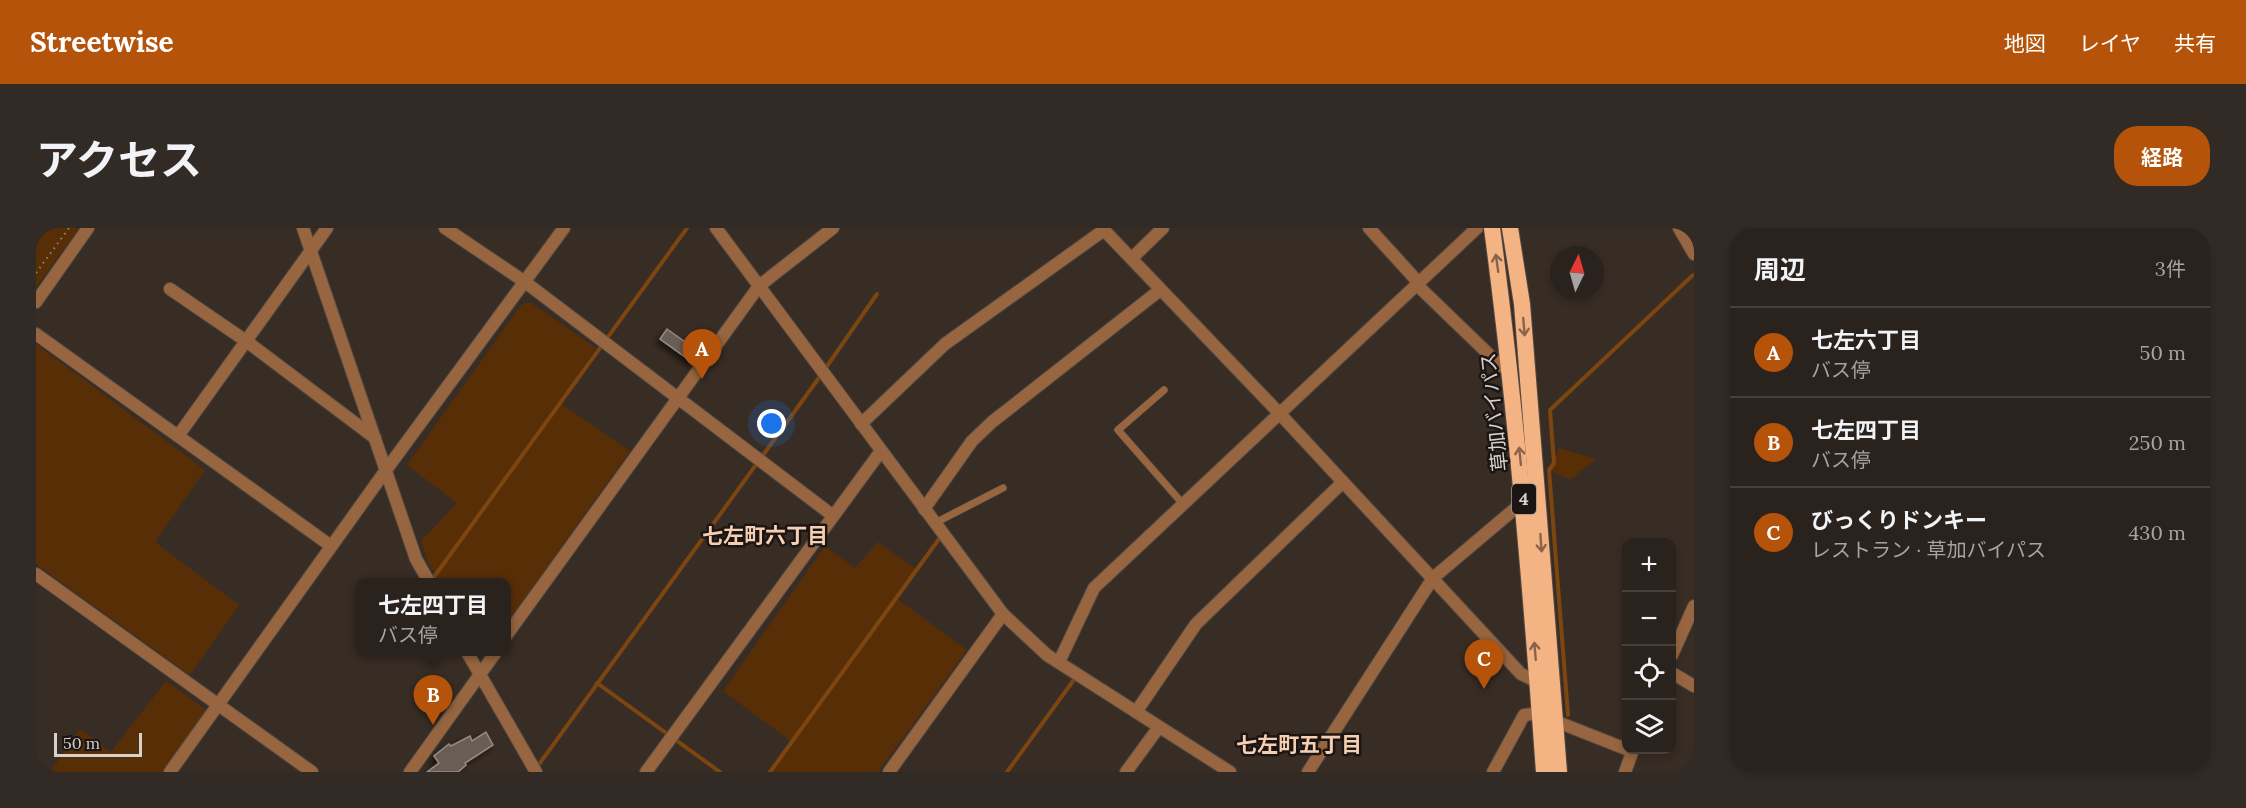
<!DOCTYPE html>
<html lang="ja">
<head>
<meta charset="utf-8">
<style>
	body { margin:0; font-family:Lora,"Noto Sans JP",serif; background:#322a25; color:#f1f3f6 }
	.controls { position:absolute; right:18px; bottom:18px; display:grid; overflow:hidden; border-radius:12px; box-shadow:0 3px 9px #0003 }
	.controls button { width:54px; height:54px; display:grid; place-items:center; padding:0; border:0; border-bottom:2px solid #463f3b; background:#2a221c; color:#f1f3f6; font:30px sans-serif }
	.compass { position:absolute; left:1514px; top:18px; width:54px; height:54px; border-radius:50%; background:#2a221c; box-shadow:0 3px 9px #0003; rotate:5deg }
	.scale { position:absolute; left:18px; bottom:15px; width:88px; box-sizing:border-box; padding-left:6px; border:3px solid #d7d0cb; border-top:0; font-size:16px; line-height:21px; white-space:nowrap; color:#d7d0cb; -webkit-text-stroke:4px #1b1613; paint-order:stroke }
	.you { position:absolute; left:736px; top:196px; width:21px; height:21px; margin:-15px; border:4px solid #fff; border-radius:50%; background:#1a73e8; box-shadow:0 0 0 9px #1a73e833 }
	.badge { display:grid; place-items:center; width:39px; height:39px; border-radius:50%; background:#b45309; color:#fff; font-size:20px; font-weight:700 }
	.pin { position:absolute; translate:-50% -50px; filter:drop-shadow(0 2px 3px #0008) }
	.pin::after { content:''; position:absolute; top:32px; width:21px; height:18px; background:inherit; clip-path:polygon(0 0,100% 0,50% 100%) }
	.popup { position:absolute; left:319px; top:350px; width:156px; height:78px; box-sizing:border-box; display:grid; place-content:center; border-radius:12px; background:#2a221c; filter:drop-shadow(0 2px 4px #0005); font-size:20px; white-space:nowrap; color:#a5a4a3 }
	.popup b { font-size:22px; color:#f1f3f6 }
	.popup::after { content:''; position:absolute; left:50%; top:100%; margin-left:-12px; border:12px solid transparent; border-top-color:#2a221c }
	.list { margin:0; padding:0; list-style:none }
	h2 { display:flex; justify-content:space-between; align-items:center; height:78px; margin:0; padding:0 24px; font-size:26px }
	h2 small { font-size:20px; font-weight:400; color:#a5a4a3 }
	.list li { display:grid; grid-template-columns:39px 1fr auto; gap:18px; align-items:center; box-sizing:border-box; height:90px; padding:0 24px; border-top:2px solid #463f3b }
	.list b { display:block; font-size:22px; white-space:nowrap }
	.list p { margin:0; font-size:20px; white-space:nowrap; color:#a5a4a3 }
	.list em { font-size:20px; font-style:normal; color:#a5a4a3 }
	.icon { flex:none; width:33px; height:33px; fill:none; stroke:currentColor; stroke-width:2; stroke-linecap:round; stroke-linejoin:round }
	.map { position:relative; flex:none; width:1658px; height:544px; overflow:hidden; border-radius:24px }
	header { display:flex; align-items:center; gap:36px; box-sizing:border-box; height:84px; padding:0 30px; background:#b45309; color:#fff }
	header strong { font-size:28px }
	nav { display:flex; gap:33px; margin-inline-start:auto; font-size:21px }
	.intro { display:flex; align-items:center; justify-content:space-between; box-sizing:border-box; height:144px; padding:0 36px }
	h1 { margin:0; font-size:42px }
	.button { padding:15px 27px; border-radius:24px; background:#b45309; color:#fff; font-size:21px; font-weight:700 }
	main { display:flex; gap:36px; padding:0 36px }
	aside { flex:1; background:#2a221c; border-radius:24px; box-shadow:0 3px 9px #0003 }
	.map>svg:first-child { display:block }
</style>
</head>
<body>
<header>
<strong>Streetwise</strong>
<nav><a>地図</a><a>レイヤ</a><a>共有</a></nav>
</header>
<div class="intro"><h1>アクセス</h1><a class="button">経路</a></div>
<main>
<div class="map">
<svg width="1658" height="544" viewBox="0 0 1658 544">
	<defs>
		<filter id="shadow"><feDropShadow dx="-3.5" dy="3.5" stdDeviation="3" flood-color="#0009"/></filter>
	</defs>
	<rect width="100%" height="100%" fill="#382d25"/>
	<g fill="#582e07">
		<polygon points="0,0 43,0 0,59"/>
		<polygon points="494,74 560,120 524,175 594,223 471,395 470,354 404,354 393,336 385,313 421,275 371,237 486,76"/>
		<polygon points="0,116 169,242 119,314 203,377 154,447 0,336"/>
		<polygon points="1523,220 1560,231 1534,252 1513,242"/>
		<polygon points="842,314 880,341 860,370 931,422 842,544 735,544 755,513 687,463 789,318 819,340"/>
		<polygon points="130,453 172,483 128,544 14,544 44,501 75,524"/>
	</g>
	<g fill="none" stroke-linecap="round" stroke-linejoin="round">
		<g stroke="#7d4510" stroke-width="4">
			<polyline points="1655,0 1658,6"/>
			<polyline points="789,141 841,66"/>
			<polyline points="398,349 651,0"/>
			<polyline points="561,455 684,544"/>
			<polyline points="1532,487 1513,242 1518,235 1514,182 1657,47"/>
			<polyline points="504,535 785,147"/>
			<polyline points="734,544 903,311"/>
			<polyline points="971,544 1037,453"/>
		</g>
	</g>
	<g fill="#695d55" stroke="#978a80" stroke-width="1.5" filter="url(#shadow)">
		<polygon points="631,101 663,124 656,134 624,111"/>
		<polygon points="450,504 457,517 429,535 430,537 422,544 391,544 403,535 398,528 413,516 415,518 434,508 436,513"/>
	</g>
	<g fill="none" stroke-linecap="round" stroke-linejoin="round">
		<defs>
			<g id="service">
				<polyline points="1128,162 1082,202 1147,276"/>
				<polyline points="899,295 967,260"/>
			</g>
			<g id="minor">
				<polyline points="267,0 380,331 393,354"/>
				<polyline points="409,0 489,54 796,287"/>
				<polyline points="1066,0 1244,186 1485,446 1502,454"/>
				<polyline points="1333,0 1382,54"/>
				<polyline points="1096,30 1127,0"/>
				<polyline points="1380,56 1465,138 1475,140"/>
				<polyline points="134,61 210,113 339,210"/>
				<polyline points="0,74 52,0"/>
				<polyline points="0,106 295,318"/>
				<polyline points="825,196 909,116 1068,2"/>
				<polyline points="142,208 291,0"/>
				<polyline points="888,281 936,213 956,194 1124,62"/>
				<polyline points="0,346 276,544"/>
				<polyline points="470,408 723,58 797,0"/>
				<polyline points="431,424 500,544"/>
				<polyline points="1023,434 1058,360 1441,0"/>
				<polyline points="1636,445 1658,458"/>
				<polyline points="1100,484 1160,396 1307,254"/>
				<polyline points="1519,493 1590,521"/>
				<polyline points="134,544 350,242 528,0"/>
				<polyline points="374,544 460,424"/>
				<polyline points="610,544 845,223"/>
				<polyline points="853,544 967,386"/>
				<polyline points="1090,544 1123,499"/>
				<polyline points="1272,544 1397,350 1488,273"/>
				<polyline points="1457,544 1488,487 1504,485"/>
			</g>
			<g id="tertiary">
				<polyline points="680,0 967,386 1011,427 1194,544"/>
				<polyline points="1643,0 1658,26"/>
				<polyline points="1636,427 1658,378"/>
				<polyline points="1589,544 1597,522"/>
			</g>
			<g id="trunk">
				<path d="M1456,0C1480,181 1495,362 1508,544"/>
				<polyline points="1474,0 1486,76 1523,544"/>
			</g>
		</defs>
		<use href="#service" stroke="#554a43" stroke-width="8"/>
		<use href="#minor" stroke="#554a43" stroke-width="14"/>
		<use href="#tertiary" stroke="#554a43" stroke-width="14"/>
		<use href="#trunk" stroke="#554a43" stroke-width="18"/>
		<polyline stroke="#8d847d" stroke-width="2" stroke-dasharray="1.5 4.5" stroke-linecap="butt" points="0,45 33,0"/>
		<use href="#service" stroke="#976640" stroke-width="7"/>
		<use href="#minor" stroke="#976640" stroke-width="12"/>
		<use href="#tertiary" stroke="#976640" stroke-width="12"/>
		<use href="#trunk" stroke="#f4b382" stroke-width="16"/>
	</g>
	<defs><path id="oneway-shaft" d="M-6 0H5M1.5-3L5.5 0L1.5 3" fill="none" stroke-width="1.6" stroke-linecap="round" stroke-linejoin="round" transform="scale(1.5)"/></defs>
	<g stroke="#88644a">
		<use href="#oneway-shaft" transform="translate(1461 35) rotate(-98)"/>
		<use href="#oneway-shaft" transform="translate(1488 99) rotate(85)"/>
		<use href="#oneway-shaft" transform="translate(1484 228) rotate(-96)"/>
		<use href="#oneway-shaft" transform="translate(1505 315) rotate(86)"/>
		<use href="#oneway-shaft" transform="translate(1499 423) rotate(-95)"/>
	</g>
	<g text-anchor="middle" stroke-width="5" stroke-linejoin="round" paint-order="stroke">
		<rect fill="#1b1613" stroke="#9f9894" stroke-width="1.5" x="1476" y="256" width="24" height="30" rx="4.5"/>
		<g font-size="18" font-weight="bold" fill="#d7d0cb">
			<text x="1488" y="277">4</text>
		</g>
		<g font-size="20" fill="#d7d0cb" stroke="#1b1613">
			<text transform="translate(1458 184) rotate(-96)" y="7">草加バイパス</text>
		</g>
		<g font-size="21" font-weight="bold" fill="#f6ceb1" stroke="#1b1613">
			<text x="729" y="315">七左町六丁目</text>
			<text x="1263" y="524">七左町五丁目</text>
		</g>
	</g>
</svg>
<div class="controls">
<button>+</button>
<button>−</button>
<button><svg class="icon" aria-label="locate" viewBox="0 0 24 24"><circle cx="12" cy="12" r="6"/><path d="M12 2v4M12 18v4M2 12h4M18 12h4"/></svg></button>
<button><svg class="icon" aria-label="layers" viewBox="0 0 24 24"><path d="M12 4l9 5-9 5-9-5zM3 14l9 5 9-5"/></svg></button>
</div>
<svg class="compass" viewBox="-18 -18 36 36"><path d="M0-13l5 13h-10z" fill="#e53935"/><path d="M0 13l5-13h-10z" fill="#a5a4a3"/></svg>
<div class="scale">50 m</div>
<div class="you"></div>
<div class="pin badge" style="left:666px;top:151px">A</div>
<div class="pin badge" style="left:397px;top:497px">B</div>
<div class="popup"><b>七左四丁目</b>バス停</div>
<div class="pin badge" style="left:1448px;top:461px">C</div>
</div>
<aside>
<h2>周辺<small>3件</small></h2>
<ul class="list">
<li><span class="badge">A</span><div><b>七左六丁目</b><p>バス停</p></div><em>50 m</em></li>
<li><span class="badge">B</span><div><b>七左四丁目</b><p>バス停</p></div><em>250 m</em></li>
<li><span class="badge">C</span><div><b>びっくりドンキー</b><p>レストラン · 草加バイパス</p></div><em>430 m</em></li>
</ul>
</aside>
</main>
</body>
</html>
